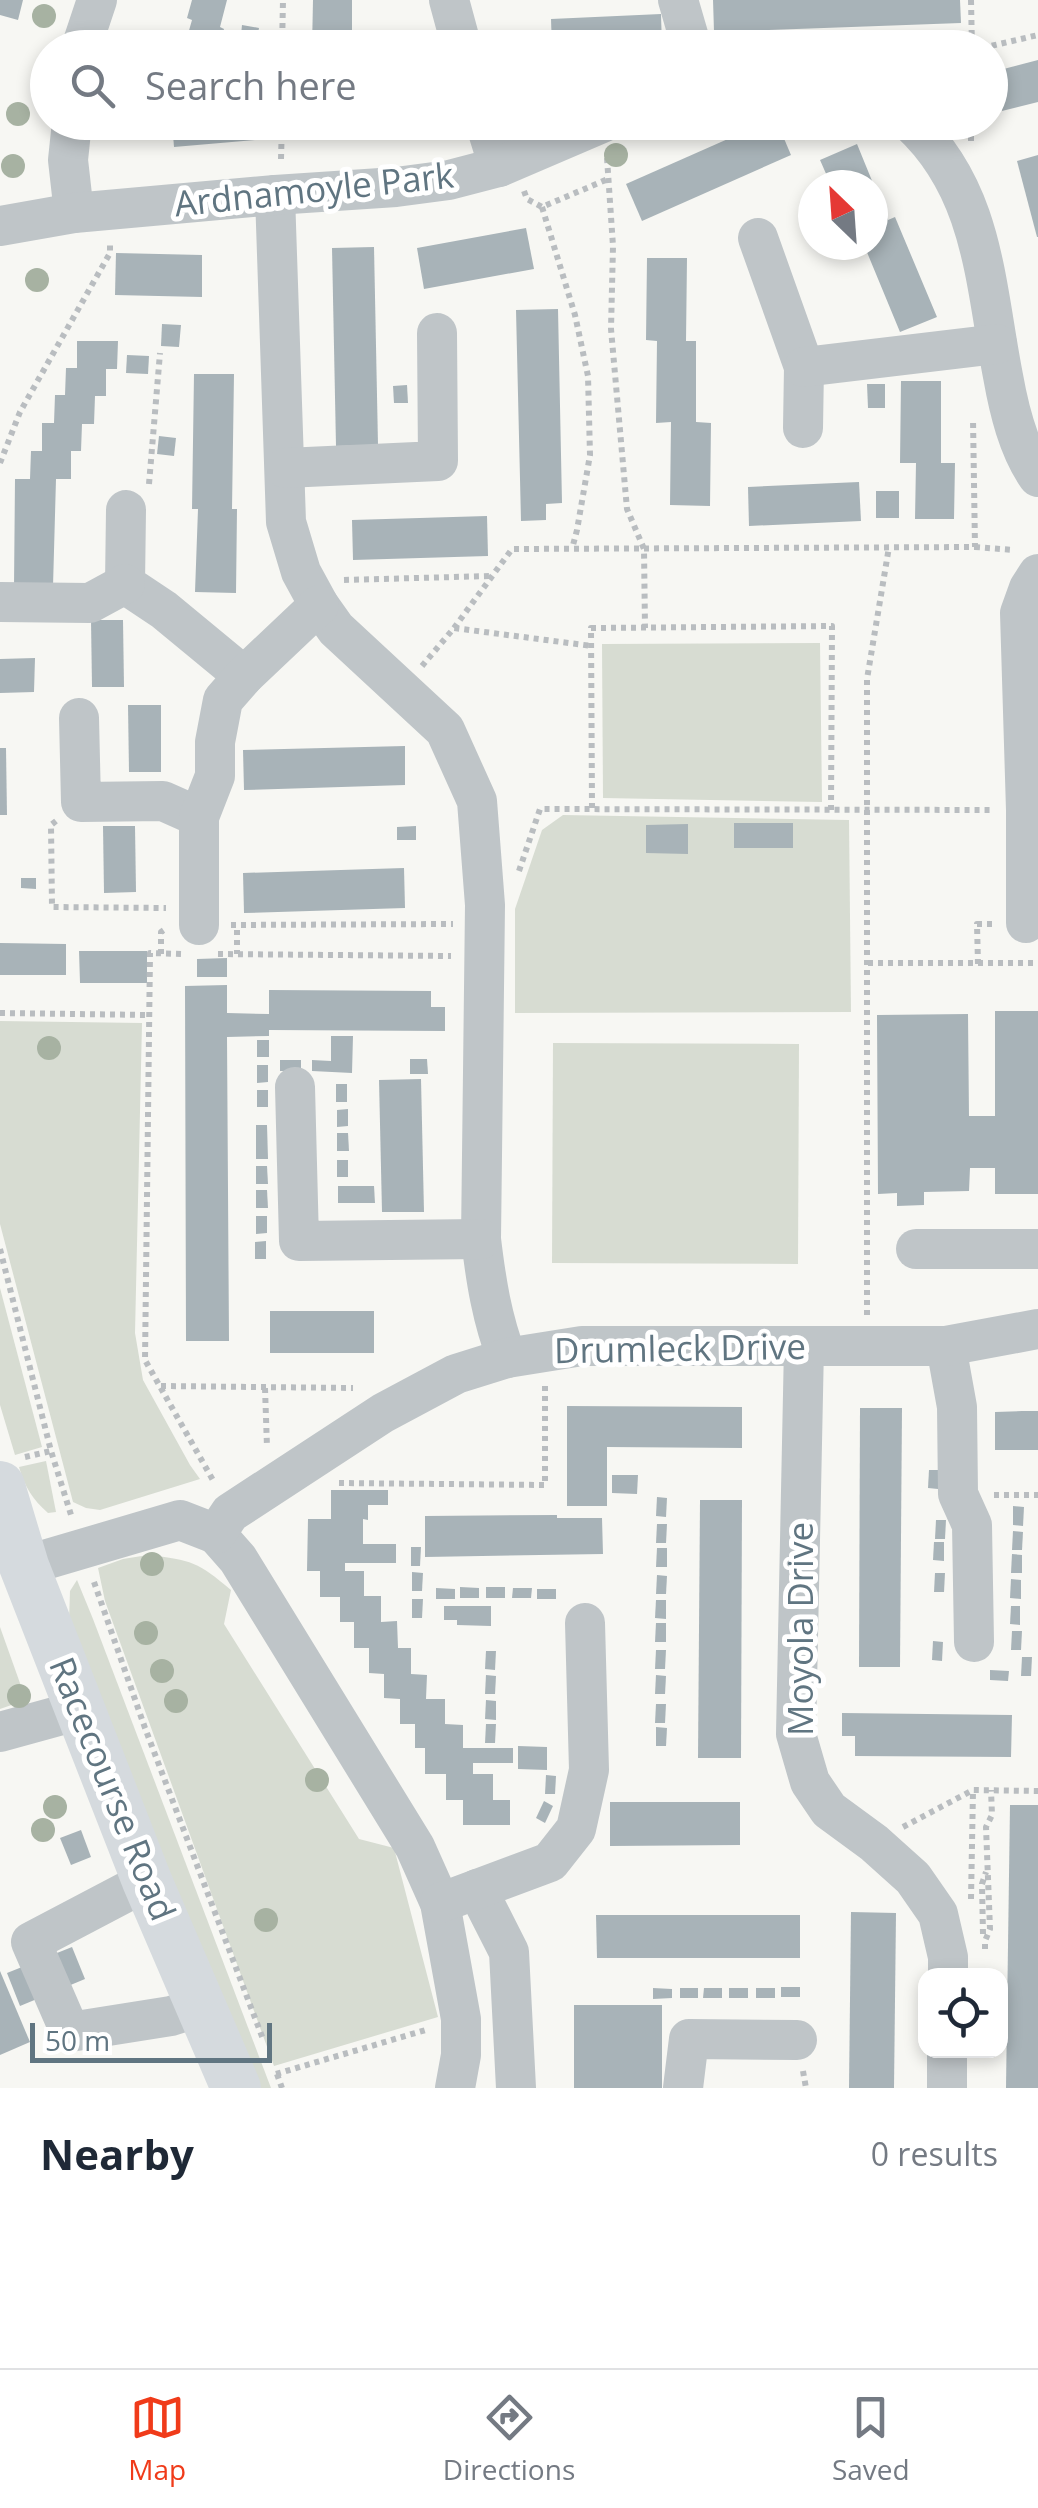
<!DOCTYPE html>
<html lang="en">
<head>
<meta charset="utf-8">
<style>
	body { margin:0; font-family:"Open Sans",sans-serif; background:#f2f2f3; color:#1f2937 }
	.controls { position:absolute; right:30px; bottom:30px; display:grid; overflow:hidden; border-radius:20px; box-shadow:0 5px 15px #0003 }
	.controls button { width:90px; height:90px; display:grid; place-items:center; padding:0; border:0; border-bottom:2px solid #e0e1e3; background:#fff; color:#1f2937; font:50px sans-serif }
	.compass { position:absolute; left:798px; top:170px; width:90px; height:90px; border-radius:50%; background:#fff; box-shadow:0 5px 15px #0003; rotate:335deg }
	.scale { position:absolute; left:30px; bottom:25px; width:242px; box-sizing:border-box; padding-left:10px; border:5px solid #607581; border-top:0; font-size:28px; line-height:35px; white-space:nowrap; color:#607581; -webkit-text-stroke:8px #fff; paint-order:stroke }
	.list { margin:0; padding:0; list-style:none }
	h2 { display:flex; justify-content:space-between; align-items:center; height:130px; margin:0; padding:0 40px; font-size:42px }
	h2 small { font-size:32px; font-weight:400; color:#747a83 }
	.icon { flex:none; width:55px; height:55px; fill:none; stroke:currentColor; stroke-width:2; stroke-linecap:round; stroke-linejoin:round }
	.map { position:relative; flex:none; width:1038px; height:2088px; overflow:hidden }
	.search { position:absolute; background:#fff; box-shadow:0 5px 15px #0003; left:30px; right:30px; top:30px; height:110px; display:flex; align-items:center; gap:25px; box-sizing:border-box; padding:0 35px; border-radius:55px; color:#747a83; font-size:38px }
	.sheet { height:280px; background:#fff }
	nav { display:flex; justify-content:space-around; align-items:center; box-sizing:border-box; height:140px; border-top:2px solid #e0e1e3; background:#fff; font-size:28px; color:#747a83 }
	nav a { display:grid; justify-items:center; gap:5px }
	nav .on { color:#f03b1a }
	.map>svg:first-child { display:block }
</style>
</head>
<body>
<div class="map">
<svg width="1038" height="2088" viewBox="0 0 1038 2088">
	<rect width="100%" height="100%" fill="#f7f7f3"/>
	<g fill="#d7dcd2">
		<polygon points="820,643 822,802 603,798 602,644"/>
		<polygon points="563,815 849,820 851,1012 515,1013 515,909 542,830"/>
		<polygon points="0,1021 142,1023 135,1333 143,1380 190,1465 200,1479 100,1510 86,1508 73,1502 0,1224"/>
		<polygon points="553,1043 799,1044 798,1264 552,1263"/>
		<polygon points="0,1288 42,1447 15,1455 0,1405"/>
		<path d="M46,1461L56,1512L48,1513C32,1499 25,1487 19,1467Z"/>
		<path d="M148,1555C192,1560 198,1562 231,1590L224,1624L359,1839L394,1848L438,2017L274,2066L105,1601L98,1568L123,1559Z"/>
		<polygon points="77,1580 93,1619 271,2088 260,2088 196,1941 69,1621 70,1591"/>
		<polygon points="0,1627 26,1700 0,1709"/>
	</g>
	<g fill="#a8b3b8">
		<polygon points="0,0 23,0 18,20 0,15"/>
		<polygon points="192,0 227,0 220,27 224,29 219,48 184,48 192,20 187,18"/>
		<polygon points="313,0 352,0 352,48 312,48"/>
		<polygon points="713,0 960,0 961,23 714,32"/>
		<polygon points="661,14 662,48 552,48 551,19"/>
		<polygon points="242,25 259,28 257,38 241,35"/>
		<polygon points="1038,60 1038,102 1002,111 992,72"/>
		<polygon points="172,122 254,122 255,140 174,147"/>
		<polygon points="311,122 350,122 350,140 310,139"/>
		<polygon points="766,122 777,122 791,155 642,221 626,184"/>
		<polygon points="857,144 888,220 895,217 937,317 900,332 864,245 873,245 873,185 831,185 820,160"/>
		<polygon points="1038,155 1038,237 1037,237 1017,161"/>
		<polygon points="526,228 534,269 424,289 417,248"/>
		<polygon points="374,247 378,445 336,446 332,248"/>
		<polygon points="116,253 202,255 202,297 115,295"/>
		<polygon points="647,258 687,258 686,341 696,341 696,422 711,423 710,506 670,505 671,422 656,423 657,341 646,340"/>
		<polygon points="558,309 562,503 546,504 546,520 521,521 516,310"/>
		<polygon points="162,324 181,325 179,347 161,346"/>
		<polygon points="77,341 118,341 117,369 106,369 106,396 95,396 94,424 82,424 81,451 71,451 71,479 56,479 53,587 14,587 15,479 30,479 31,451 42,451 42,423 54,423 55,395 65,395 66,368 77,368"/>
		<polygon points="127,355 149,356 148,374 126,373"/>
		<polygon points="194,374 234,374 232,509 237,509 236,593 195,592 198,509 192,509"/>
		<polygon points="901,381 941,381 941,463 955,463 954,519 915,519 916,463 900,463"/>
		<polygon points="867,384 885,384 885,408 868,408"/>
		<polygon points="407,385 408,403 394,403 393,386"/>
		<polygon points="159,436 176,438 174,456 157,454"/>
		<polygon points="859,482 861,521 749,526 748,487"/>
		<rect x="876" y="491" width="23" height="27"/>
		<polygon points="487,516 488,556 353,560 352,520"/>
		<polygon points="91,620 123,620 124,687 92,687"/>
		<polygon points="35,658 34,692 0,693 0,659"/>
		<polygon points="128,705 161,705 161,772 129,772"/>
		<polygon points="405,746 405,785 244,790 243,750"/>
		<polygon points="0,748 6,748 7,815 0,815"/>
		<rect x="734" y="823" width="59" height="25"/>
		<polygon points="688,824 688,854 646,853 646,825"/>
		<polygon points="103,826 135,826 136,892 104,893"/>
		<polygon points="416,826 416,840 397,840 397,827"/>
		<polygon points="404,868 405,908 244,913 243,873"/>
		<polygon points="21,878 36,878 36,889 21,888"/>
		<polygon points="0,943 66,944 66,975 0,975"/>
		<polygon points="79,951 147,951 147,983 80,983"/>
		<polygon points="227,958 227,977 197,977 197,959"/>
		<polygon points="227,985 227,1013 269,1014 269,990 431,991 431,1007 445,1007 445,1031 269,1030 269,1036 227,1037 229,1341 186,1341 185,986"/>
		<polygon points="995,1011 1038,1011 1038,1194 995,1194 995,1168 970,1168 969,1191 924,1192 924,1205 897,1206 897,1193 878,1194 877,1015 968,1014 969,1116 995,1116"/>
		<polygon points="331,1036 353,1036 352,1073 312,1071 312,1060 331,1061"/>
		<rect x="257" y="1040" width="12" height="17"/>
		<polygon points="410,1059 427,1059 428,1074 410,1074"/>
		<rect x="280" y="1060" width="21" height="11"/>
		<polygon points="257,1065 268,1065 268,1082 257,1083"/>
		<polygon points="421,1079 424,1212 382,1212 379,1080"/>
		<rect x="336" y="1084" width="11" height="18"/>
		<rect x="257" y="1090" width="11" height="17"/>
		<polygon points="348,1109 348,1126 337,1127 337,1110"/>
		<polygon points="256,1125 267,1125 268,1159 256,1159"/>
		<polygon points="337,1133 348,1133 349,1151 337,1151"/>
		<rect x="337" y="1160" width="11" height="17"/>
		<polygon points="256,1166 267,1166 268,1184 256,1184"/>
		<polygon points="338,1186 374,1186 375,1203 338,1203"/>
		<polygon points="256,1190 267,1190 268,1208 256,1208"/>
		<polygon points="256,1216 267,1216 267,1233 256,1234"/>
		<polygon points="266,1241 266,1259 255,1259 255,1242"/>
		<rect x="270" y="1311" width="104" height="42"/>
		<polygon points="567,1406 742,1407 742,1448 607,1447 607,1506 567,1506"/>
		<polygon points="860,1408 902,1408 900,1667 859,1667"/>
		<polygon points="1022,1411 1038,1411 1038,1450 995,1450 995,1412"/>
		<polygon points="929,1470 939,1470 938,1489 928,1488"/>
		<polygon points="612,1475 638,1475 637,1494 612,1493"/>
		<polygon points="331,1490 388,1490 388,1505 368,1505 368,1520 363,1519 363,1544 396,1544 396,1563 345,1563 345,1571 364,1571 364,1596 381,1596 381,1622 397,1621 398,1648 411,1648 411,1674 427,1675 426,1699 445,1699 445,1724 463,1725 463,1748 513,1748 513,1763 473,1763 473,1774 493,1774 493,1800 510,1800 510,1825 463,1825 463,1800 446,1800 446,1774 425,1774 425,1748 415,1748 415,1724 400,1724 400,1699 384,1698 384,1674 369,1673 369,1648 354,1648 354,1622 340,1622 340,1597 320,1597 320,1571 307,1571 308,1519 331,1519"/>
		<polygon points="657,1497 667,1498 666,1517 656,1516"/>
		<polygon points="700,1500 742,1500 741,1758 698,1758"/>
		<polygon points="1013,1506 1024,1507 1023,1526 1013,1525"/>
		<polygon points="557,1515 557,1518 602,1518 603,1554 425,1557 425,1516"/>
		<polygon points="936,1520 946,1520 945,1539 935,1539"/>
		<polygon points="657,1524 667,1524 666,1543 656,1543"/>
		<polygon points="1013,1531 1023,1532 1022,1550 1012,1550"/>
		<polygon points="934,1542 944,1542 944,1561 933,1560"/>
		<polygon points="411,1547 421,1547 420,1566 411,1566"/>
		<polygon points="657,1548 667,1548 667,1567 656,1567"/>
		<polygon points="1012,1554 1022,1555 1022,1573 1011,1573"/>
		<polygon points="412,1572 423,1573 422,1591 412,1591"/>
		<polygon points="935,1573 945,1573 944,1592 934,1592"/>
		<polygon points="657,1575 667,1576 666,1594 656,1594"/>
		<polygon points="1011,1579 1021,1580 1021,1599 1010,1598"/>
		<polygon points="460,1587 479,1588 479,1598 460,1598"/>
		<rect x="486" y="1587" width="19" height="11"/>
		<polygon points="436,1588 455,1589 455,1599 436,1599"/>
		<polygon points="513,1588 532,1588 531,1598 512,1598"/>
		<rect x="537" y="1589" width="19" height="10"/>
		<polygon points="412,1599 423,1599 422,1618 412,1618"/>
		<polygon points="656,1600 666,1600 666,1619 655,1618"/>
		<polygon points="444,1606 491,1606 491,1626 457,1625 457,1620 444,1620"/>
		<polygon points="1011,1606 1020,1606 1020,1625 1010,1624"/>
		<polygon points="656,1623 666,1623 666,1642 655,1642"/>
		<polygon points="1012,1631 1022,1631 1021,1650 1011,1650"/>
		<polygon points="933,1641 943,1642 942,1661 932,1660"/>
		<polygon points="656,1650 666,1650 665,1669 655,1669"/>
		<polygon points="486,1651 496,1651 495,1670 485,1669"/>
		<polygon points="1022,1657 1032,1657 1031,1676 1021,1676"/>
		<polygon points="990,1670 1009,1671 1008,1681 990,1680"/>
		<polygon points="486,1675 496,1676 495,1694 485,1694"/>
		<polygon points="656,1675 666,1676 665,1694 655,1694"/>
		<polygon points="486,1700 496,1701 496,1720 485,1719"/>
		<polygon points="656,1704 666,1704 665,1723 655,1723"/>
		<polygon points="842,1713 1012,1715 1011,1757 855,1756 855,1736 842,1736"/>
		<polygon points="486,1724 496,1724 495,1743 485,1743"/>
		<polygon points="656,1727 667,1728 666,1746 656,1746"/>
		<polygon points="518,1746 547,1747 547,1770 518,1769"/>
		<polygon points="546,1775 556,1776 555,1794 545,1794"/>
		<polygon points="544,1801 553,1806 545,1823 536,1818"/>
		<polygon points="610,1802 740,1802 740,1845 610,1846"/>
		<polygon points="1010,1805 1038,1805 1038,2088 1006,2088"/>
		<polygon points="81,1830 91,1857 71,1865 60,1838"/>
		<polygon points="851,1912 896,1913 894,2088 849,2088"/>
		<polygon points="596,1915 800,1915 800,1958 597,1958"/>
		<polygon points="72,1947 85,1979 20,2006 7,1973"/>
		<polygon points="0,1971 30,2042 0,2055"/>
		<rect x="781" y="1987" width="19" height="10"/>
		<polygon points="653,1988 672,1989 672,1998 653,1999"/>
		<rect x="680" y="1988" width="18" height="10"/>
		<polygon points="704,1988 722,1988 722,1998 703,1998"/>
		<rect x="729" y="1988" width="19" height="10"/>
		<rect x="756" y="1988" width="19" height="10"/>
		<rect x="574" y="2005" width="88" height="83"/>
	</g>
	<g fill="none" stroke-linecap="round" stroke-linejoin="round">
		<g stroke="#b9bdc0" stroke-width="6" stroke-dasharray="5 5" stroke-linecap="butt">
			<polyline points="971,0 972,48"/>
			<polyline points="282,48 283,0"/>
			<polyline points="982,48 1038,35"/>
			<polyline points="971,141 971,122"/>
			<polyline points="607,158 613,246 611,329 627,509 644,549 645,628"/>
			<polyline points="281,159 282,122"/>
			<polyline points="524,191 527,199 542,207 608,179"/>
			<polyline points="542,207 575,315 588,376 590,455 577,530 572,549"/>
			<polyline points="0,463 20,412 110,253 110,242"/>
			<polyline points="149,484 160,353"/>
			<polyline points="975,547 1014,550"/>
			<polyline points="344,580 491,576"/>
			<polyline points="454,628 512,549 975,547 973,419"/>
			<polyline points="422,666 454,628 592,646"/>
			<polyline points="592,808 591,628 832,626 831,811"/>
			<polyline points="56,821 51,825 52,907 166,908"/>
			<polyline points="519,871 540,809 992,810"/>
			<polyline points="231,925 453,924"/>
			<polyline points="237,930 237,954"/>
			<polyline points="161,954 161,932 164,930"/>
			<polyline points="181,954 150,953 145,1360 214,1482"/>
			<polyline points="218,954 451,956"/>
			<polyline points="868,963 1038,963"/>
			<polyline points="978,964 977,924 994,924"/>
			<polyline points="0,1013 149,1015"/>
			<polyline points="0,1249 51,1451 72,1518"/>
			<polyline points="867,1315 867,679 889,547"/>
			<polyline points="161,1386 353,1388"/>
			<polyline points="265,1388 267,1447"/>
			<polyline points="25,1457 51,1451"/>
			<polyline points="339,1483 545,1485 545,1383"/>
			<polyline points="994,1495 1038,1495"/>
			<polyline points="94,1582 145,1728 263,2039"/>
			<polyline points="903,1827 973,1790 1038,1791"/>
			<polyline points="971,1899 973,1790"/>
			<polyline points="983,1934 982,1884 986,1872"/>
			<polyline points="985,1949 985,1941 990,1929 986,1827 992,1815 991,1790"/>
			<polyline points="803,2071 806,2088"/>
			<polyline points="276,2074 429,2029"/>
			<polyline points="277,2074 282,2088"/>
		</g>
		<g stroke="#bfc5c8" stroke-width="40">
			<polyline points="449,0 462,48"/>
			<polyline points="678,0 692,48"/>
			<polyline points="81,48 97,0"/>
			<polyline points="72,122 68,160 74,213"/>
			<polyline points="485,122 499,167"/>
			<path d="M910,122C984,190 985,284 1003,376C1009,410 1018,448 1038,477"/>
			<path d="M275,195L286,522L301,572L319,605L336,629L445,730L477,801L485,905L481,1239C486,1281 492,1319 507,1358"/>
			<polyline points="0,226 74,213 275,195 396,187 449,180 499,167 604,122"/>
			<polyline points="758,238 804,367 803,428"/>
			<polyline points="804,367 997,344"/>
			<polyline points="285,468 438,461 437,333"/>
			<polyline points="126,510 125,584 164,610 244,676"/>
			<polyline points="0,602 90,603 125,584"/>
			<polyline points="79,718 81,802 163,801 199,817"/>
			<polyline points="1026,923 1026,810 1020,613 1029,588 1038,574"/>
			<polyline points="199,925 199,817 215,776 215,742 223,700 244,676 319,605"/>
			<polyline points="295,1087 299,1241 481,1239"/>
			<polyline points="916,1249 1038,1249"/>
			<polyline points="804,1346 796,1734 810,1782 829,1810 874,1843 913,1878 938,1914 948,1957 948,1976"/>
			<polyline points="946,1346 957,1407 958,1494 972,1525 974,1642"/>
			<polyline points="216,1534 238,1559 415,1847 440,1903 461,2019 461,2055 455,2088"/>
			<polyline points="24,1566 180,1520 216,1534 230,1513 383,1413 456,1374 507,1358 582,1346 946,1346 1038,1329"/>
			<polyline points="0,1732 80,1710"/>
			<polyline points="147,1881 31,1942 70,2032 171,2016 199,2007"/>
			<polyline points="477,1889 509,1952 516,2088"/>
			<polyline points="440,1903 550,1862 576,1829 589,1770 585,1623"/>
			<polyline points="683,2088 689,2039 797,2040"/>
			<polyline points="947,2088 947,2050"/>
		</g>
		<polyline stroke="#d5dade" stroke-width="50" points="0,1486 24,1566 147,1881 236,2088"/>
	</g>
	<g fill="#a7b2a2">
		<circle cx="44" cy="16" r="12"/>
		<circle cx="18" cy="114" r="12"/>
		<circle cx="616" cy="155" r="12"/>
		<circle cx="13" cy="166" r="12"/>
		<circle cx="37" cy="280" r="12"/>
		<circle cx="49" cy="1048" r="12"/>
		<circle cx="152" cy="1564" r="12"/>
		<circle cx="146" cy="1633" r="12"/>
		<circle cx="162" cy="1671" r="12"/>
		<circle cx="19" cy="1696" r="12"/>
		<circle cx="176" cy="1701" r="12"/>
		<circle cx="317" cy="1780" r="12"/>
		<circle cx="55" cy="1807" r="12"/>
		<circle cx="43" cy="1830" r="12"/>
		<circle cx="266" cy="1920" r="12"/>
	</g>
	<g text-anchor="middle" stroke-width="10" stroke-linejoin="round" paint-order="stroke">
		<g font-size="35" fill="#607581" stroke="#fff">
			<text transform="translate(314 190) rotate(-6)" y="12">Ardnamoyle Park</text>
			<text transform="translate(680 1349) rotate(-1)" y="12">Drumleck Drive</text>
			<text transform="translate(801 1629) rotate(-90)" y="12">Moyola Drive</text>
			<text transform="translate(112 1789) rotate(68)" y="12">Racecourse Road</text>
		</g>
	</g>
</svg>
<div class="controls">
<button><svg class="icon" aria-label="locate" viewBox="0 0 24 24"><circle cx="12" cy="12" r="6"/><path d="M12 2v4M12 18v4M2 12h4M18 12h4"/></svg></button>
</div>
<svg class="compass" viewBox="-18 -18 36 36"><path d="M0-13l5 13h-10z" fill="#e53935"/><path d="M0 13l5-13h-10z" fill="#747a83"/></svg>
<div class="scale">50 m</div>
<div class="search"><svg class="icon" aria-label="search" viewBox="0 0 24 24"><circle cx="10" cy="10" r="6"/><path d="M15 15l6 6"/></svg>Search here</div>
</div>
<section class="sheet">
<h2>Nearby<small>0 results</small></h2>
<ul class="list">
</ul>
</section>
<nav>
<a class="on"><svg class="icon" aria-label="map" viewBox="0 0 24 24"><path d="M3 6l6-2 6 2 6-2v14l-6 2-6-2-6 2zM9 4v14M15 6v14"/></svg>Map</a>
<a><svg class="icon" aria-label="directions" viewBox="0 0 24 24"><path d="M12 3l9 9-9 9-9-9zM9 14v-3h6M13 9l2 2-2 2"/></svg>Directions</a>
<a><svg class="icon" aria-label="saved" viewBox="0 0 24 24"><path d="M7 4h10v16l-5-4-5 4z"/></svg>Saved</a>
</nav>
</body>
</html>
